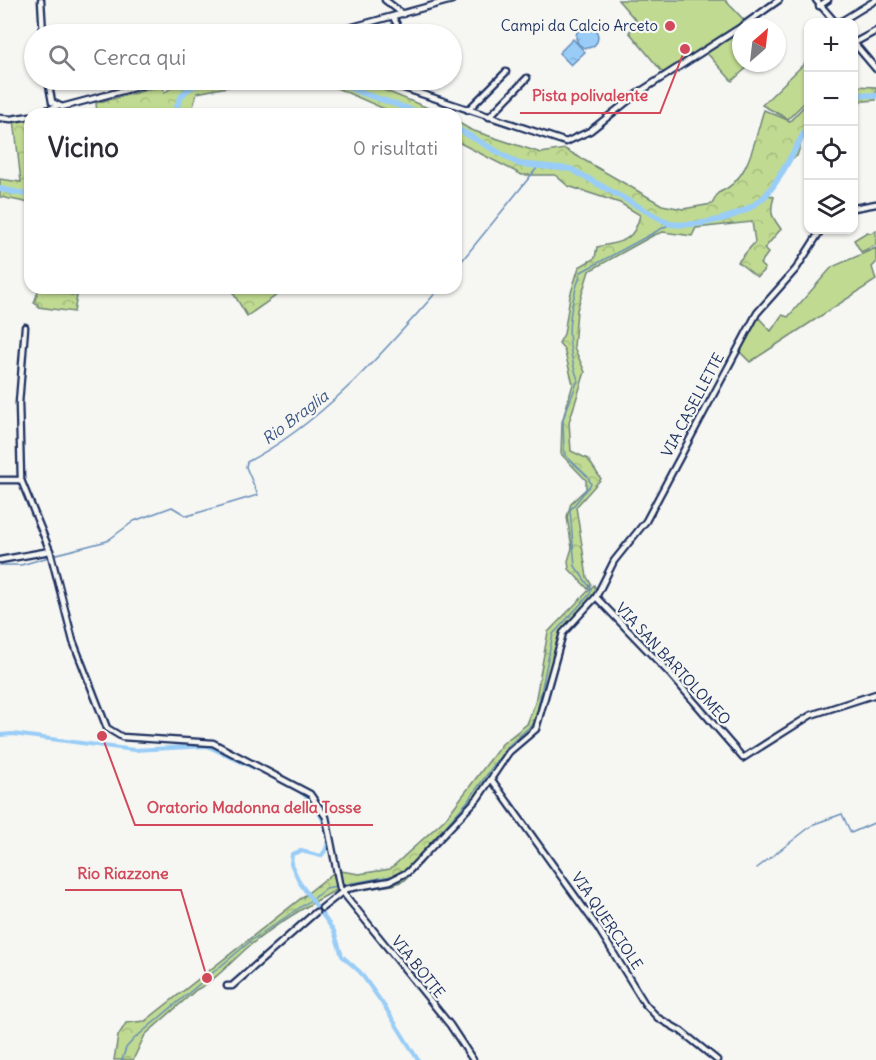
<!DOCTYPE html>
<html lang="it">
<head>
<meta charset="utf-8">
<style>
	body { margin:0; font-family:Delius,sans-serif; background:#f2f2f3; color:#2b2b33 }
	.controls { position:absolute; right:18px; top:18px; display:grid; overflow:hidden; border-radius:12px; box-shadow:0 2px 4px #0004 }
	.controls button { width:54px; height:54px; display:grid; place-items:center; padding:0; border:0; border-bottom:2px solid #e1e1e2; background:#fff; color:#2b2b33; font:30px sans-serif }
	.compass { position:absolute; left:732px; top:18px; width:54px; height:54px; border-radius:50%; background:#fff; box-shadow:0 2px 4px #0004; rotate:28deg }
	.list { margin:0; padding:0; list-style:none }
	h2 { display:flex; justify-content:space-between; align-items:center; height:78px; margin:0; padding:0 24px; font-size:26px }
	h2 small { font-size:20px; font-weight:400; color:#7c7c81 }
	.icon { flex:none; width:33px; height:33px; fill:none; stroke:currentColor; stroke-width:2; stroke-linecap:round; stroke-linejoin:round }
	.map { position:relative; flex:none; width:876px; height:1060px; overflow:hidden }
	.search { position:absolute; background:#fff; box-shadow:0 2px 4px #0004; left:24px; top:24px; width:438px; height:66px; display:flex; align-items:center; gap:15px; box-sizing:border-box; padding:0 21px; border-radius:33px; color:#7c7c81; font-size:22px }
	.panel { position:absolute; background:#fff; box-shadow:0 2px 4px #0004; left:24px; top:108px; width:438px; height:186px; border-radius:18px }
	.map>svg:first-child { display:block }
</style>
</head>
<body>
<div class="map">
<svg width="876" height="1060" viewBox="0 0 876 1060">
	<defs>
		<pattern id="forest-crowns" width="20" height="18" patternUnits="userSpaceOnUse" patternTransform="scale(1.5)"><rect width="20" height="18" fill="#c0da91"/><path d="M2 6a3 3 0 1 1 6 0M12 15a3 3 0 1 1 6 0" fill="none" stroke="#a4bb7f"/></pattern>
		<pattern id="water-ripples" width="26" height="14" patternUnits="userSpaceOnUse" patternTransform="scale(1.5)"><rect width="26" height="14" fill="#99cdf7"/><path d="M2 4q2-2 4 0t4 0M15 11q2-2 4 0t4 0" fill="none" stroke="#83b0d6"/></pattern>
	</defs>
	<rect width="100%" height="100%" fill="#f6f6f2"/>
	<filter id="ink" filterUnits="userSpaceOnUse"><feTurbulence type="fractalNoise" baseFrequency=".0167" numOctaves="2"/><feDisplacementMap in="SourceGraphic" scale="12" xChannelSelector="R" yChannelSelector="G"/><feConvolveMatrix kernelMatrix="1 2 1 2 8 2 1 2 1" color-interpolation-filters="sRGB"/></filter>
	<g filter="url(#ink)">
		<g fill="#c0da91" stroke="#6e8478" stroke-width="1.5">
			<polygon points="618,0 725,0 745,21 755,16 765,27 741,27 741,63 752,63 732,81 705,51 664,74 629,32 638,23"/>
			<polygon points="808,60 808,99 788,119 762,105"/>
			<polygon points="876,230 876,245 861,252 854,240 867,232 871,233"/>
			<polygon points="876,248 876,263 872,267 876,280 750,362 739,351 758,317 771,331 782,315 788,317 832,267"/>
		</g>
		<g fill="url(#forest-crowns)" stroke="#6e8478" stroke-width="1.5">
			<polygon points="192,80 263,80 197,93 191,114 111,114 110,112 97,114 96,103 163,86 164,93 177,84"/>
			<polygon points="275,80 359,80 443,114 396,114 323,82 271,84"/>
			<polygon points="854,86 876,87 876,100 854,102"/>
			<path d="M808,102V132L803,137L797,156L791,159L769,195L774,197C769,213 772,217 781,229L764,249L768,253L760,264L765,269L757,277L738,262L755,242L752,222L696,228L692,236L663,232L654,235L589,271L577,310L574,347L585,372L569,422L571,451L588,459L601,479L576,507L587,577L591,584L588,589L569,569L568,561L572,548L567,517L571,503L586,489V480L561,454L562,422L573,384L564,349L559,343L564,334L570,296L579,267L595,258L597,247C622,242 634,242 640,215L620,203L568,186L555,175H522L456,141V121L471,130L541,153L565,149L662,205L683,209L712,204L718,193C751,180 754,139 764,110L790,121Z"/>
			<polygon points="30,117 30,203 0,197 0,179 21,182 14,119"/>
			<polygon points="39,288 77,296 74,312 38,307 38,304 34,303"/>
			<polygon points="230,288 272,288 277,295 247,316"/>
			<path d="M594,585L597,592L560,634L535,727L508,749L476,797L446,829L422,863L405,880L393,885L354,891L344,886C313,902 280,921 253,943C234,958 218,979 196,990L145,1035L133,1060H114L118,1036L126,1023L145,1021L332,874L341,871L359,874L390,869L445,819L502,744L527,724L535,703L548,632Z"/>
		</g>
		<g fill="url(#water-ripples)" stroke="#678eba" stroke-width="1.5">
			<circle cx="587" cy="37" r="11"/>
			<polygon points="573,39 585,52 571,65 559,53"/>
		</g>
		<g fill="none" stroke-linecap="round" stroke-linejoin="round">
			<g stroke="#678eba" stroke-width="1.5">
				<polyline points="456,268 537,168"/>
				<path d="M53,555L107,541L134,521L172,507L187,516L258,495L246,467L247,462C324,422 383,352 440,288"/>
				<polyline points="0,565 21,565 49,557"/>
				<polyline points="757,868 814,824 842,814 851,833 876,822"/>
				<path d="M406,871L467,802L507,747L535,722L553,634L590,594L591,589L575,566L570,510L591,484L588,477L564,454L563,419L578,380C564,341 568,311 581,272L670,224"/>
				<polyline points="313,899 326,888 397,875"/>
				<polyline points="122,1060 126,1048 134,1039 253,939 311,900"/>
			</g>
			<g stroke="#99cdf7" stroke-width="4">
				<polyline points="0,735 13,734 134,750 207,746 280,780"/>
				<path d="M298,790C315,801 340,837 321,856L301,851L292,854L291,864L300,883L334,931L342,956L360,972L385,1007L418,1060"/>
			</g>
			<g stroke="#99cdf7" stroke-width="6">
				<polyline points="335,80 359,92 424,114"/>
				<polyline points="854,94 876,96"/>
				<path d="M175,114C180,89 190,86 213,80"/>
				<path d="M456,128L519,164L571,169L670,224C699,227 741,218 763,198C778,184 797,145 808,126"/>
				<polyline points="0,189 30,195"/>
			</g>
			<defs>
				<g id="minor">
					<polyline points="41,0 43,34"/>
					<polyline points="385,0 403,14"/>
					<polyline points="816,0 835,22"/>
					<polyline points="819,6 828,0"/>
					<polyline points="393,17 402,34"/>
					<polyline points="840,22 876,0"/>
					<polyline points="741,27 779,0"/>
					<polyline points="327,34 452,0"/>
					<polyline points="854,43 876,69"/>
					<polyline points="854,43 876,31"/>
					<polyline points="48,80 52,102 62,107 163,80"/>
					<polyline points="380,80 566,142 590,131 638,93 741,27"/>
					<polyline points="468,110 506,72"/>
					<polyline points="37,114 57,106"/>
					<polyline points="489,117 527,78"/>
					<polyline points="0,118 11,119 30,116"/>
					<polyline points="854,208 876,204"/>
					<polyline points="25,327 19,403 21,480 50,551 73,641 107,728 122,737 213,743 310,794 326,817 340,888 345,895 450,1025 473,1060"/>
					<polyline points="0,480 21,480"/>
					<polyline points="0,560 50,551"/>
					<polyline points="596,597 671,675 743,758 811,715 876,694"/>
					<polyline points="492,780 598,928 645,1004 658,1018 681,1031 717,1060"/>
					<polyline points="322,908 346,889 390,881 408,872 478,798 509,752 536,729 563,633 596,597 614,561 646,521 757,313 796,269 821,230"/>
					<polyline points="227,986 232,986 316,912"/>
				</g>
			</defs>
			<use href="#minor" stroke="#1b2f5e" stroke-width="9"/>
			<use href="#minor" stroke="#f6f6f2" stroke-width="4.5"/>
		</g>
	</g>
	<circle fill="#d1495b" stroke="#f6f6f2" stroke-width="2" cx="670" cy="26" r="6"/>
	<g text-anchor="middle" stroke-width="4.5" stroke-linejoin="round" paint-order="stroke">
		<g font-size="15" fill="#1b2f5e" stroke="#f6f6f2" text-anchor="end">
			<text x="658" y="31">Campi da Calcio Arceto</text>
		</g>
		<g font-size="15" fill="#1b2f5e" stroke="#f6f6f2">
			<text transform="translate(693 405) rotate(-62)" y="5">VIA CASELLETTE</text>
			<text transform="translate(673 664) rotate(47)" y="5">VIA SAN BARTOLOMEO</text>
			<text transform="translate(607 921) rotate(56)" y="5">VIA QUERCIOLE</text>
			<text transform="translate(418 967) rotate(51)" y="5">VIA BOTTE</text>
		</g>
		<g font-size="16" font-style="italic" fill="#3a5684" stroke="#f6f6f2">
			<text transform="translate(295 417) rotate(-37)" y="6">Rio Braglia</text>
		</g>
	</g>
	<path fill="none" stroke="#d1495b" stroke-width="2" d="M685 49L660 113H520M102 736L135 825H373M207 978L181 890H65"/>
	<g fill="#d1495b" stroke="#f6f6f2" stroke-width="2">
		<circle cx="685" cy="49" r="6"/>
		<circle cx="102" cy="736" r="6"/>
		<circle cx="207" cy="978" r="6"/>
	</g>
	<g font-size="16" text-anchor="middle" font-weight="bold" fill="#d1495b" stroke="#f6f6f2" stroke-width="4.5" stroke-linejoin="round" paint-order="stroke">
		<text x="590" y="101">Pista polivalente</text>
		<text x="254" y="813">Oratorio Madonna della Tosse</text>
		<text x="123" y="879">Rio Riazzone</text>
	</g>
</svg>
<div class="controls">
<button>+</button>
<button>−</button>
<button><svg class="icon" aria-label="locate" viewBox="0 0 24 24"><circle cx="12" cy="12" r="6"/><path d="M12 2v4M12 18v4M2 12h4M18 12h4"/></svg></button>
<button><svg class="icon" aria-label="layers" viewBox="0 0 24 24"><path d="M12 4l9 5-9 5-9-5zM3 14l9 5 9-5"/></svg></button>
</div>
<svg class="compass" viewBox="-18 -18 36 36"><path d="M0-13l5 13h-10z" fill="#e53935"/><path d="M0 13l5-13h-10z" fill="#7c7c81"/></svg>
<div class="search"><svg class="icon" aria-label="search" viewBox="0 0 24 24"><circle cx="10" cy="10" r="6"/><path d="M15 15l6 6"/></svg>Cerca qui</div>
<section class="panel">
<h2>Vicino<small>0 risultati</small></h2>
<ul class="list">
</ul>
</section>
</div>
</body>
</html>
